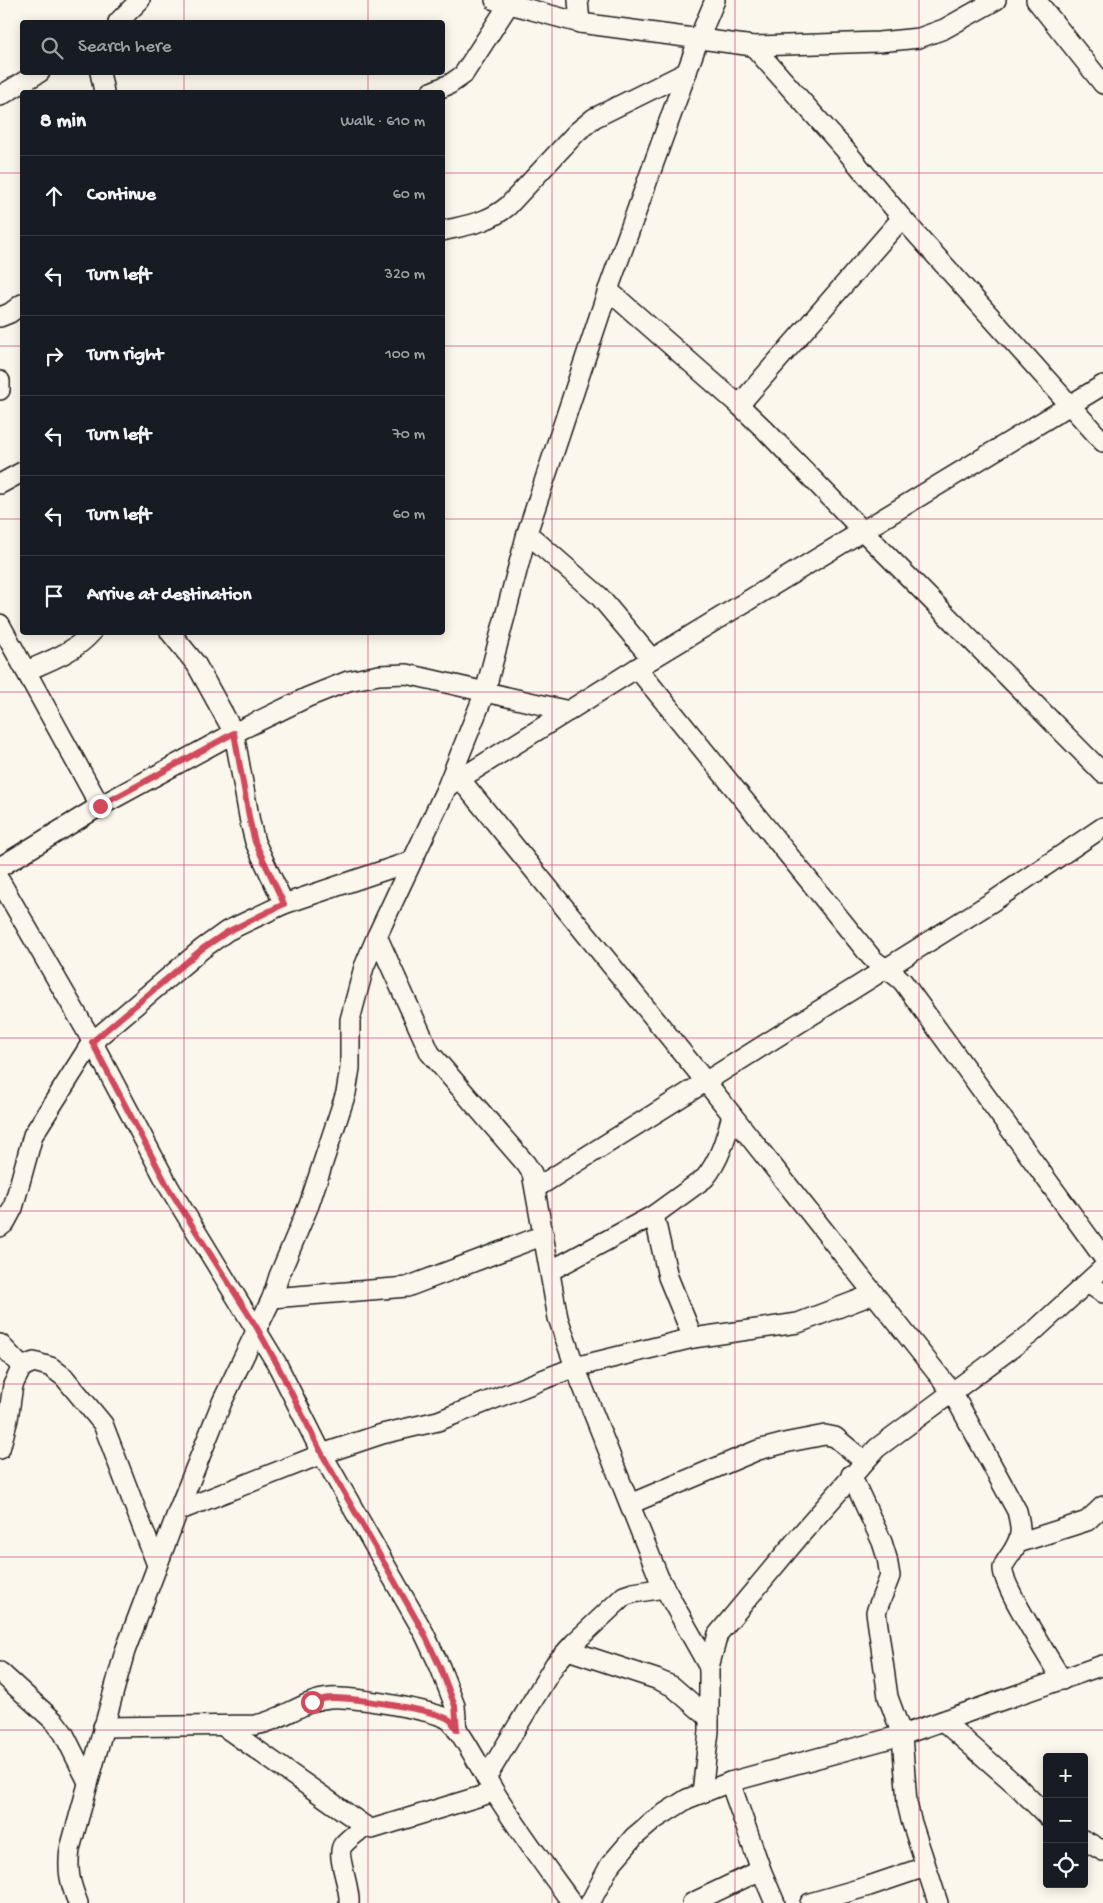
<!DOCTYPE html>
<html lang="en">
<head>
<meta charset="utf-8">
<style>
	body { margin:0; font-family:"Gochi Hand",sans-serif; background:#242831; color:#f1f3f6 }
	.controls { position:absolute; right:15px; bottom:15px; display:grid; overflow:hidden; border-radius:5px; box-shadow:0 2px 12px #0003 }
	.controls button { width:45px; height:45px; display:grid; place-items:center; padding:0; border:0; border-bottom:1px solid #363941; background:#171b24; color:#f1f3f6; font:25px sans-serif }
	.stop { position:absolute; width:15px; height:15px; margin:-11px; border:4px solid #d1495b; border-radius:50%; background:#fff }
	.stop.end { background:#d1495b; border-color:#fff; box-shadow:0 1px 5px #0008 }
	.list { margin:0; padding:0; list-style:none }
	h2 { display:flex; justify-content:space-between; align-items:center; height:65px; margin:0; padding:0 20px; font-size:21px }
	h2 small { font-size:16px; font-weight:400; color:#9ea1a6 }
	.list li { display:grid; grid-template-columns:32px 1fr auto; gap:15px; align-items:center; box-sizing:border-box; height:80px; padding:0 20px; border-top:1px solid #363941 }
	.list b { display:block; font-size:19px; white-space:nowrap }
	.list em { font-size:16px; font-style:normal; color:#9ea1a6 }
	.icon { flex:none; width:28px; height:28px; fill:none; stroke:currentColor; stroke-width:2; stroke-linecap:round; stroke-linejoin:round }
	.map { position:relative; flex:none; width:1103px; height:1903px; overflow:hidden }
	.search { position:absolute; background:#171b24; box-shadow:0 2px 12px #0003; left:20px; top:20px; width:425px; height:55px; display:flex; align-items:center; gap:12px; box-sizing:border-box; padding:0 18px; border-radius:5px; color:#9ea1a6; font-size:19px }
	.panel { position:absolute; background:#171b24; box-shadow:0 2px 12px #0003; left:20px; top:90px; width:425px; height:545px; border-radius:5px }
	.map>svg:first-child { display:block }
</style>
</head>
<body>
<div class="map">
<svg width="1103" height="1903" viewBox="0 0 1103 1903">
	<rect width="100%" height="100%" fill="#fbf7ec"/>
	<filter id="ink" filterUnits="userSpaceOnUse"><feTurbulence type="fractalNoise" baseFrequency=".02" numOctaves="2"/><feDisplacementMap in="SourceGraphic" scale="10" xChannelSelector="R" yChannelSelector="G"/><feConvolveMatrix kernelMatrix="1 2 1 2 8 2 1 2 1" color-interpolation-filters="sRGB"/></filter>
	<g filter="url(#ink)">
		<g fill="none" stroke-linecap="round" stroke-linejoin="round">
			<defs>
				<g id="minor">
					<polyline points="495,0 580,23 753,46 847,152 902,218 1103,442"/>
					<polyline points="578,0 580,23"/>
					<polyline points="1036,0 1103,84"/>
					<polyline points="118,22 140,0"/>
					<polyline points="753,46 879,42 919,38 944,29 996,0"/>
					<polyline points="100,72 104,92"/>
					<polyline points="431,92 450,84 463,75 509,4"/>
					<polyline points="0,96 40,72"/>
					<path d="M442,231C467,225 488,223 508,206L577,132L594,118L687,72"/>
					<polyline points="608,290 739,405 765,430 863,531 1103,773"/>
					<polyline points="0,317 10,313 22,304"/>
					<polyline points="0,381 0,390"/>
					<polyline points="739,405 902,218"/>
					<polyline points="0,484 22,472"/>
					<polyline points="527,533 599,596 652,659"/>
					<polyline points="0,624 100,806"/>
					<polyline points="170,632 196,664 234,733 250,822 255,842 284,904"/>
					<path d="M637,668L871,957C880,967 893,971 903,982L1103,1257"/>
					<path d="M26,671C49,661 75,652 92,632"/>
					<path d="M460,779L706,1082L952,1392L1017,1511C1022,1531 1022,1537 1011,1554C1008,1558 1004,1563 1003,1568C1001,1584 1051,1661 1062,1680"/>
					<polyline points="450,785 637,668 1103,385"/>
					<polyline points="0,867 100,806 234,733 308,697 348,681 379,675 407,674 569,711"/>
					<polyline points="0,881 86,1030 169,1187 277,1364 322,1454 424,1633 440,1667 455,1706 457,1730"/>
					<polyline points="377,936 430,1053 526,1164 532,1173 558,1318 575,1367 659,1578 709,1667"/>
					<polyline points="536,1188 992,902 1103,827"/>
					<polyline points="654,1215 668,1277 693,1338"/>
					<polyline points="0,1227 5,1223 13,1208 33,1135 92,1042 202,949 227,931 284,904 412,861"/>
					<path d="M550,1271L654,1215L705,1178C720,1160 726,1137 732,1115"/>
					<polyline points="1087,1283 1103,1293"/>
					<polyline points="272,1298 407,1287 544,1235"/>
					<polyline points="0,1344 22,1367 34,1362 51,1367 64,1377 103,1424 157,1565"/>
					<polyline points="0,1449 8,1419 13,1385 22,1367"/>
					<polyline points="851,1475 882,1542 887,1558 890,1576 876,1612 888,1697 902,1735 907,1803 911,1820 938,1903"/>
					<polyline points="630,1504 758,1450 789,1442 825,1435 835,1437 864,1461"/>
					<polyline points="178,1511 322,1454 382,1434 438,1421 575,1367 693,1338 798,1323 874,1294"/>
					<polyline points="1018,1543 1087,1521 1103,1506"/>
					<polyline points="568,1650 656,1679 672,1686 709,1718"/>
					<polyline points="0,1672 55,1722 64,1734 88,1782"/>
					<polyline points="943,1721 1017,1786 1047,1816"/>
					<polyline points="223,1726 365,1826 372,1829 494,1792"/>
					<path d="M103,1727L255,1725C282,1721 303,1700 330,1698C349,1696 435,1710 449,1720C459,1727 486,1778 494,1791C518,1830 545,1866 572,1903"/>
					<polyline points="486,1778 555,1664 574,1643 624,1596 633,1593 664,1588"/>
					<polyline points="730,1782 761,1870 775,1903"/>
					<polyline points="702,1793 709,1731 709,1667 718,1634 803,1532 877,1448 1032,1333 1103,1268"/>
					<polyline points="1084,1840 1103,1851"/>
					<path d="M78,1903C70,1883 67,1871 70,1849L125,1651L178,1511L222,1402L272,1298L279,1276L309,1205L346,1093L350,1068V1020L364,967L377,936L447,787L485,692L527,533L608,290L699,38L715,0"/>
					<path d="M349,1903C351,1888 335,1855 343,1845C349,1838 358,1832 365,1826"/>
					<polyline points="590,1903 610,1865 634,1837 654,1820 687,1799 730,1782 902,1735 1103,1665"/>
					<polyline points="692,1903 761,1870"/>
					<polyline points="810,1903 869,1886 925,1867"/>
				</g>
			</defs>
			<use href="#minor" stroke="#1c1c1c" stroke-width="22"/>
			<use href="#minor" stroke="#fbf7ec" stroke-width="19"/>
		</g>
	</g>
	<g fill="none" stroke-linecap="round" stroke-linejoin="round" filter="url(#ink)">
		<path stroke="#d1495b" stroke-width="6" d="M100,806L234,733L250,822L255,842L284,904L227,932L202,949L92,1042L168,1187L257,1328L277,1364L322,1454L424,1633L440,1667L455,1706L457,1730C455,1727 452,1722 450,1720C436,1710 350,1697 331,1698C324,1698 318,1701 312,1702"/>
	</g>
	<path fill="none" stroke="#c2185b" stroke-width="1" stroke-opacity="0.55" d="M184,0V22M368,0V22M552,0V1903M735,0V1903M919,0V1903M184,72V92M368,72V92M0,173H22M442,173H1103M0,346H22M442,346H1103M0,519H22M442,519H1103M184,632V1903M368,632V1903M0,692H1103M0,865H1103M0,1038H1103M0,1211H1103M0,1384H1103M0,1557H1103M0,1730H1103"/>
</svg>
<div class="controls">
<button>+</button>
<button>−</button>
<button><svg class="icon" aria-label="locate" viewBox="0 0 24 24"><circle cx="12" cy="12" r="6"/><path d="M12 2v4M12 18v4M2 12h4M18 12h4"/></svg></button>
</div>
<div class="stop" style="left:312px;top:1702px"></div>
<div class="stop end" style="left:100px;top:806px"></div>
<div class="search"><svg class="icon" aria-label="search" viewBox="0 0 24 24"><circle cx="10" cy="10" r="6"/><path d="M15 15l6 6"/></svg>Search here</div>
<section class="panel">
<h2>8 min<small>Walk · 610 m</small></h2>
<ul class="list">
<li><svg class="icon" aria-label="ahead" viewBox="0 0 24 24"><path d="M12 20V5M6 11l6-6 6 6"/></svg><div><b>Continue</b></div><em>60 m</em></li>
<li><svg class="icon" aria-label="left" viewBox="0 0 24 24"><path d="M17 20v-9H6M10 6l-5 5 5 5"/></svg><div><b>Turn left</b></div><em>320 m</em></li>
<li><svg class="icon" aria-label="right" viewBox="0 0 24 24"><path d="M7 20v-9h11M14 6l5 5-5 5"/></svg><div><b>Turn right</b></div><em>100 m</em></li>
<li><svg class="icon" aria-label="left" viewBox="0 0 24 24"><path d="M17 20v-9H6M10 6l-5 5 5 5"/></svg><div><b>Turn left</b></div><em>70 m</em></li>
<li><svg class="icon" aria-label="left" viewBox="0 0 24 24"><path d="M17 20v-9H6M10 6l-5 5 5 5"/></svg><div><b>Turn left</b></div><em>60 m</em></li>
<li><svg class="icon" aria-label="arrive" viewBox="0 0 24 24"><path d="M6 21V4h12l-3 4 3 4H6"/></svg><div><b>Arrive at destination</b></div></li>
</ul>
</section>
</div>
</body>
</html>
